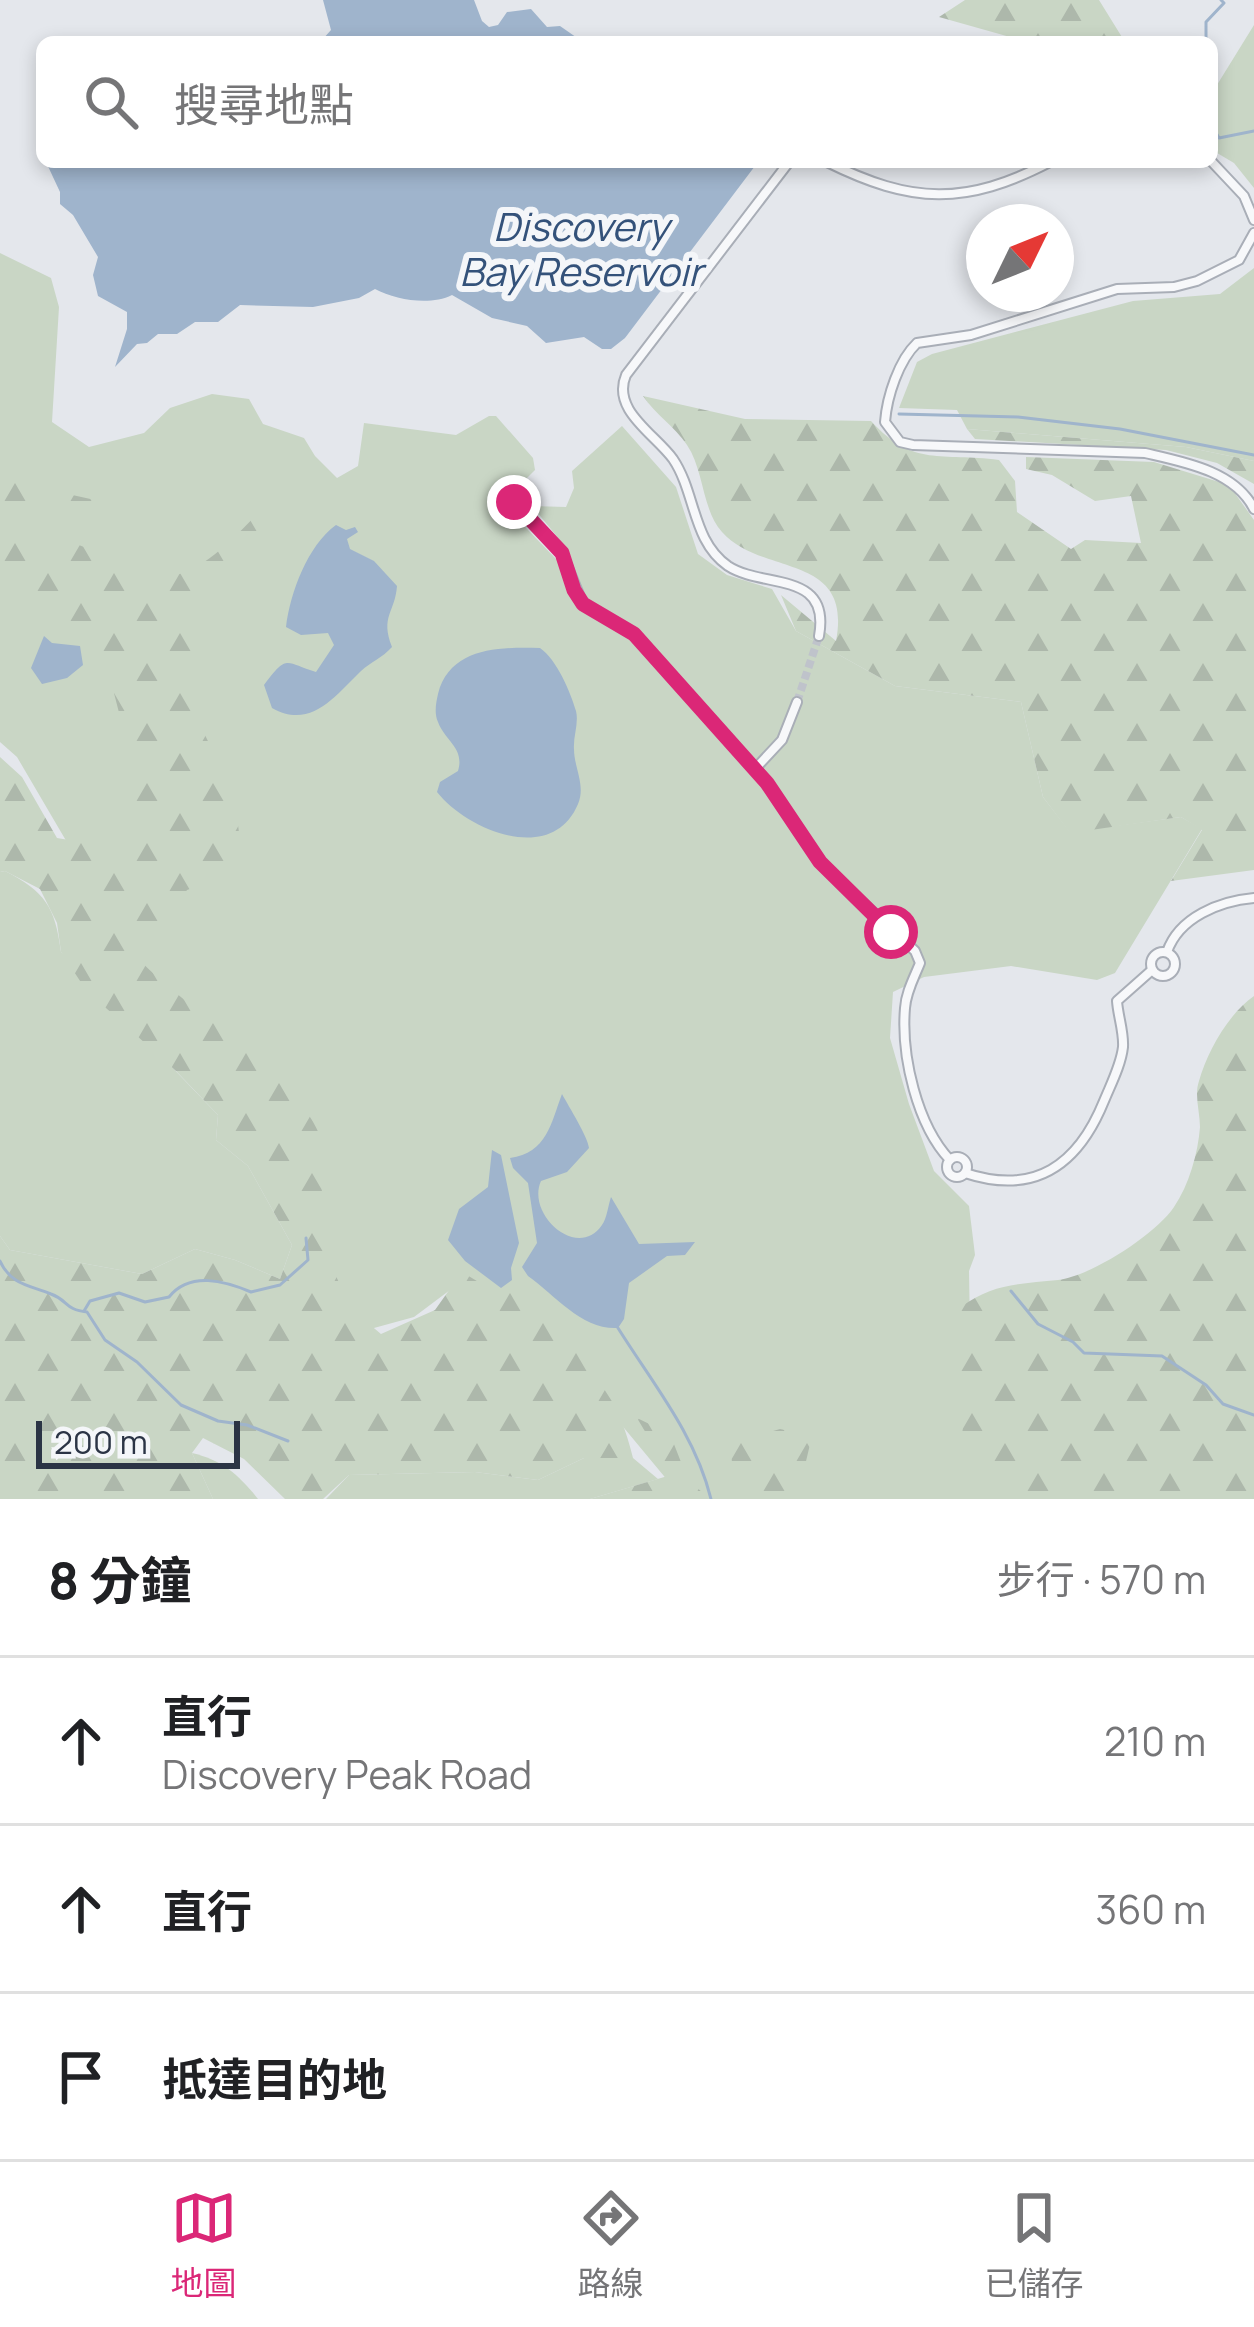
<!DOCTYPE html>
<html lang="zh-TW">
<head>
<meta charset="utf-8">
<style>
	body { margin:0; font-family:Manrope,"Noto Sans TC",sans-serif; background:#f6f6f6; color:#202124 }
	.compass { position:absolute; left:966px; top:204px; width:108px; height:108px; border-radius:50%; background:#fff; box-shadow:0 6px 18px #0003; rotate:47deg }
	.scale { position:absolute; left:36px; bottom:30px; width:204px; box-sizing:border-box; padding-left:12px; border:6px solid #2b3445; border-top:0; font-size:33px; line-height:42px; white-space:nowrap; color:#2b3445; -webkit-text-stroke:9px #f4f6f9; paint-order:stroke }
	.stop { position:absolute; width:36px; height:36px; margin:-27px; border:9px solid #db2777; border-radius:50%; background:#fff }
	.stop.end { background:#db2777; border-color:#fff; box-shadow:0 3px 12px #0008 }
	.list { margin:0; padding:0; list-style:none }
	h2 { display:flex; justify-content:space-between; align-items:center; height:156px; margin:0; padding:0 48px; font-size:51px }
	h2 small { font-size:39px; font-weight:400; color:#757577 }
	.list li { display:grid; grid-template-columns:78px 1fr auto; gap:36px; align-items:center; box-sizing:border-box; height:168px; padding:0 48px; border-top:3px solid #e0e0e0 }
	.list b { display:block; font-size:45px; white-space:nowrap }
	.list p { margin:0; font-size:39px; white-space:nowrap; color:#757577 }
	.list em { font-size:39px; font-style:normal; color:#757577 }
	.icon { flex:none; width:66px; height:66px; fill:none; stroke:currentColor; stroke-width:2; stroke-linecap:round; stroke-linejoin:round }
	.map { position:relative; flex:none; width:1254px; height:1499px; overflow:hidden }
	.search { position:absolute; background:#fff; box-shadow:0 6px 18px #0003; left:36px; right:36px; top:36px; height:132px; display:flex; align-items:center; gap:30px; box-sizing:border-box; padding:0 42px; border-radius:18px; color:#757577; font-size:45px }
	.sheet { height:660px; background:#fff }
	nav { display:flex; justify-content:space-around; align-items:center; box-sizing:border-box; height:168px; border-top:3px solid #e0e0e0; background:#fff; font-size:33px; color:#757577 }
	nav a { display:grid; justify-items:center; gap:6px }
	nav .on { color:#db2777 }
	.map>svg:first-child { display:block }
</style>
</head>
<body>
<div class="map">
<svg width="1254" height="1499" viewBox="0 0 1254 1499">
	<defs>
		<pattern id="forest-firs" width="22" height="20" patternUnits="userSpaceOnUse" patternTransform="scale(3)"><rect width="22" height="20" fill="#c9d6c5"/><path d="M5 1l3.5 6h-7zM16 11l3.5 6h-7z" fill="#adb8ab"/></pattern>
	</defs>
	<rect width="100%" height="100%" fill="#e4e7ec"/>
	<g fill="#c9d6c5">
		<polygon points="1254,25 1254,188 1234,163 1212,150 1212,93"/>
		<polygon points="0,253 51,278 59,307 52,422 89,447 144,433 170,408 212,394 249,399 263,424 304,438 315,456 337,478 358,466 364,423 456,435 489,416 496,416 533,458 535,470 502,503 556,559 564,545 532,506 566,507 574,488 572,471 622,426 676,487 698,554 727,575 772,589 796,631 895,686 1021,702 1043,797 1070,832 1181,817 1202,829 1115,973 1097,980 1011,966 924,977 893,992 890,1038 909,1104 934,1171 969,1206 975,1255 969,1271 972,1457 1001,1483 1000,1499 683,1499 527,1311 454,1287 414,1317 363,1331 139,980 85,873 17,757 0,742"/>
		<polygon points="1254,268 1254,461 1186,447 967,429 957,410 899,408 917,362 932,354 1133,301 1220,294"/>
		<path d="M5,871C45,892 55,906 61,952L218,1115L216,1140L248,1166L292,1245L280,1279L235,1260L195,1249L142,1274L10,1250L0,1236V872Z"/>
		<path d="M192,1453C222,1460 239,1475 258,1499H213Z"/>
		<polygon points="584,1458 633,1458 658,1479 590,1499 326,1499 349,1475 475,1472 538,1480"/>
	</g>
	<g fill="url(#forest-firs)">
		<polygon points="965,0 1099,0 1125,42 1016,42 1010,37 939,17"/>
		<path d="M643,396L745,419L871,421C914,468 941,452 999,460L1015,481L1017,512L1071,549L1085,540L1141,543L1131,496L1095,501L1052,475L1026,469V457L1154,462L1229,485L1254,520V870L1171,881L1202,830L1181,817L1070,833L1043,797L1021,702L895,686L796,631L781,595L836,641C853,552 762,577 722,532C702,510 704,470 687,445C675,427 655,414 643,396Z"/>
		<polygon points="967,429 1186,447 1254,461 1254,484 1217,463 1166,450 975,439"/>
		<polygon points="0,479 95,500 103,519 0,504"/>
		<path d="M259,512L288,526C254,576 186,568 194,651C186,662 180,670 182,685C183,699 195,715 201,727C227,779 257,841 228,897L212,902L201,885L187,890L176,907L184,924L175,938L134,936V954C184,1010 302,1075 323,1144C320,1216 318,1285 381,1334L435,1310L462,1272L490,1289L525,1287C544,1303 552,1320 567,1340C601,1386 619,1399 633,1458H584L538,1480L475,1472L349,1475L323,1499H285L244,1459L203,1438L192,1453L213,1499H0V1236L10,1250L142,1274L195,1249L235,1260L280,1279L292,1245L248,1166L216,1140L218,1115L176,1071L86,990L61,952L57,923L40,889L5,871L0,872V757L22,777L57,838L111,847L135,825L137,783L104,654L79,633L46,622L14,596L0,597V534C18,534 39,531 56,537C166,573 165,611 259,512Z"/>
		<path d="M1254,996V1499H995C995,1479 976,1468 962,1456L963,1408L949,1371L959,1358L961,1307C993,1283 1021,1284 1058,1280C1091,1276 1155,1235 1174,1207C1189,1185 1198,1153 1200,1127C1200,1112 1194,1095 1199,1081C1207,1052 1229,1013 1254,996Z"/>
		<polygon points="722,1408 759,1435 780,1429 812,1436 802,1478 814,1499 716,1499 736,1483"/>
		<polygon points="637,1418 670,1434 688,1480 710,1499 590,1499 671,1475"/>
	</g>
	<g fill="#9fb4cc">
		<polygon points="323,0 474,0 482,21 489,27 498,25 507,12 531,9 547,27 560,26 583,42 313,42 322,40 331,30"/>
		<path d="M46,162H758L625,338L611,349H602L584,337L546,343L527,326L492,318L452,295C430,306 396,300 375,289L359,298L313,307L240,305L218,322H195L177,334H158L147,343L137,344L115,367L127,329V312L98,296L93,275L98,257L73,215L60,204V192Z"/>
		<path d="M336,525L346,530L355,527L358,532L347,539L350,549L374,561L397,586C395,613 380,616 392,647C382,658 371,662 361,671C335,696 311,730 272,708L264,685C288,653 285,663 316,672L334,645L328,633L301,635L286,627C290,593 308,545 336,525Z"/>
		<polygon points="44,636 52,643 80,646 83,665 67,678 42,684 31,668"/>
		<path d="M540,648C557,660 570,691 576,711C579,723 573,737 574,749C574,768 586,785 578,804C552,866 467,830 437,792L440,782L458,771C465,748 445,741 438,722C434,713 436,703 438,694C450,647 500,647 540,648Z"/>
		<path d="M562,1094C569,1107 588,1137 589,1148L567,1172L541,1181C526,1214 577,1261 602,1225C607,1218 608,1206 611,1197L639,1244L695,1242L685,1255L667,1256L629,1283L624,1319L618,1328C582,1330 556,1296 528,1276L522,1267L537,1243L528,1183L513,1168L510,1158C547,1153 551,1123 562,1094Z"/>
		<polygon points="492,1150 501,1155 519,1243 511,1268 512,1280 501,1288 465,1261 448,1240 459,1209 488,1187"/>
	</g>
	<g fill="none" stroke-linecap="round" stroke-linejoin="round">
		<g stroke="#9fb4cc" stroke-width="3">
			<polyline points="1206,42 1206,22 1224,3 1221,0"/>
			<polyline points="1212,126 1219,138 1254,131"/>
			<polyline points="899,414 1018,417 1120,429 1254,455"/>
			<path d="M0,1261C11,1285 29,1285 51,1294C68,1300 65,1310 87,1312L105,1340L137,1362L181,1405L218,1421L247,1425L288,1441"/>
			<polyline points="1011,1291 1038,1324 1073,1342 1084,1353 1162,1356 1206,1385 1223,1404 1254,1415"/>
			<path d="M84,1311L90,1301L119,1293L145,1302L169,1297C190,1271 225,1281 251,1292L280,1285L308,1260L306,1238"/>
			<path d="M618,1328C653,1384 695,1434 711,1499"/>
		</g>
		<polyline stroke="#bfc3cb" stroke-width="8" stroke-dasharray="8 4" stroke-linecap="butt" points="797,702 819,636"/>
		<defs>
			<g id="minor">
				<path d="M789,162L626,375C611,410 655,434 673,459C696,493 692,541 728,566C763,589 831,570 819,636"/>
				<path d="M827,162C912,204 965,206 1050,162"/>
				<polyline points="1212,162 1244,196 1254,220"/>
				<path d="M1254,233L1239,260L1197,281L1174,287L1117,289L971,335L917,343C899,360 887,396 885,422L900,442L913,445L1145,453C1184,462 1235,471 1254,509"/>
				<path d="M514,502L562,553L583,604L634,635L767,783L820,863L915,951L920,963C914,978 906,992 905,1008C901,1056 917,1125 950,1160"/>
				<polyline points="755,769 782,740 797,702"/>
				<circle cx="1163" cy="964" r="12"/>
				<path d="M1167,952C1179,917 1220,901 1254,898"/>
				<circle cx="957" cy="1167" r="10"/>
				<path d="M965,1173C1035,1196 1078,1165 1104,1101C1111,1084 1121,1065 1123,1047C1124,1032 1118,1016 1117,1001L1152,970"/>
			</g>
		</defs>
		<use href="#minor" stroke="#a9aeb7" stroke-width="12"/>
		<use href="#minor" stroke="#f7f8fa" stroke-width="8"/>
	</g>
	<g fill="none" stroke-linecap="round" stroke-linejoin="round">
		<polyline stroke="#db2777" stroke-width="15" points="514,502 562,553 574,590 583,604 634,634 767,783 820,862 891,932"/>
	</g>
	<g text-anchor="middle" stroke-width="12" stroke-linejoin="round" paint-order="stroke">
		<g font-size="39" font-style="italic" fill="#34527a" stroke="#f4f6f9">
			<text x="581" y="241">Discovery<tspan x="581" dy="45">Bay Reservoir</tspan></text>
		</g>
	</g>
</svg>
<svg class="compass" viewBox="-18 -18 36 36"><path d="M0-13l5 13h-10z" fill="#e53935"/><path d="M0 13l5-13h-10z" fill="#757577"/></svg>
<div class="scale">200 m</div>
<div class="stop" style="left:891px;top:932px"></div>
<div class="stop end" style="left:514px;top:502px"></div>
<div class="search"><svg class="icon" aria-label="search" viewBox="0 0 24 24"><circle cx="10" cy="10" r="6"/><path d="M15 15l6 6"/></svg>搜尋地點</div>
</div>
<section class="sheet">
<h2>8 分鐘<small>步行 · 570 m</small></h2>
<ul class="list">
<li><svg class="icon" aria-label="ahead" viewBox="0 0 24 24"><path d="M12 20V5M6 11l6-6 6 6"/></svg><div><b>直行</b><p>Discovery Peak Road</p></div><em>210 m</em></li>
<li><svg class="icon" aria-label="ahead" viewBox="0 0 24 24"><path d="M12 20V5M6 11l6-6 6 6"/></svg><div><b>直行</b></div><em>360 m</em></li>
<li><svg class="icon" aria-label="arrive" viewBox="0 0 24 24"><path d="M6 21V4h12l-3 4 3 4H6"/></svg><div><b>抵達目的地</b></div></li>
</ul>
</section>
<nav>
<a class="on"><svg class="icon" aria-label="map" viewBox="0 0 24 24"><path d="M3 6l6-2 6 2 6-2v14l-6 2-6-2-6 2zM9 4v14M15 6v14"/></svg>地圖</a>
<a><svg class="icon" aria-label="directions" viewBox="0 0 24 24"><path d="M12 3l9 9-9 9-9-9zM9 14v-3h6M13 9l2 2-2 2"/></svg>路線</a>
<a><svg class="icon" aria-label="saved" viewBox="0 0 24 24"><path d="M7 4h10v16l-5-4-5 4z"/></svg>已儲存</a>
</nav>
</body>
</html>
